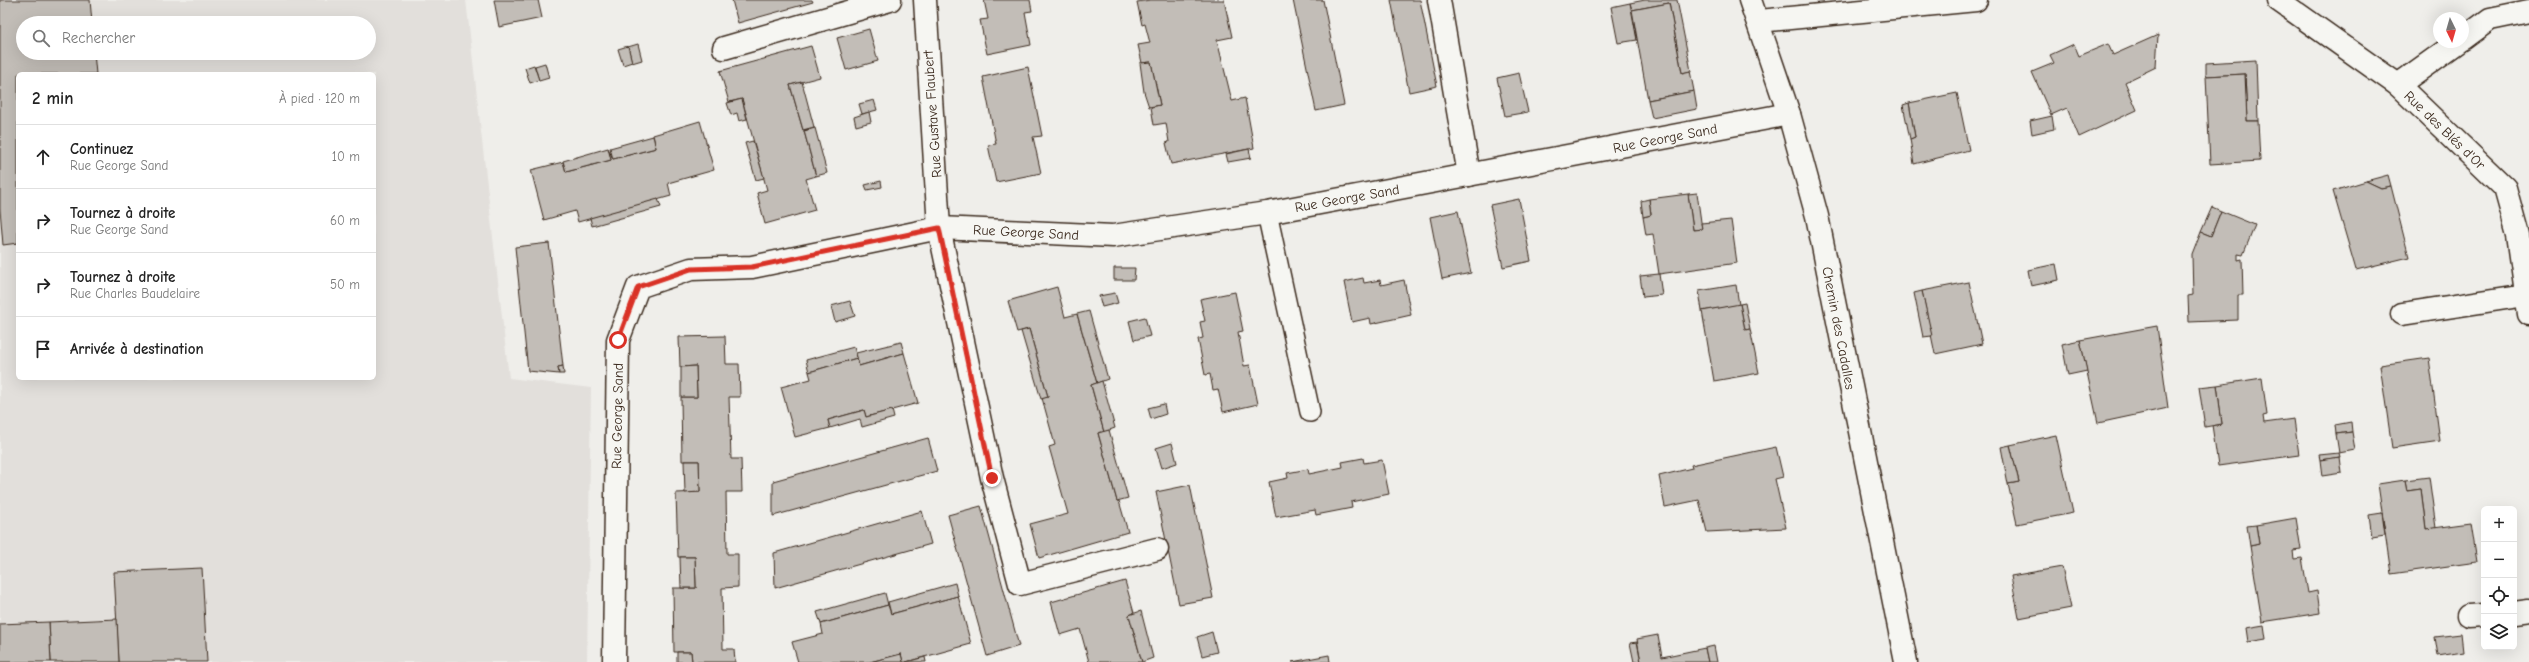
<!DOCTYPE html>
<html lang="fr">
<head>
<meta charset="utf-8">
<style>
	body { margin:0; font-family:"Comic Neue",sans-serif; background:#f6f6f6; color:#222 }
	.controls { position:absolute; right:12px; bottom:12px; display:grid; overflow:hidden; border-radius:6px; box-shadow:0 4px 16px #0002 }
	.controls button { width:36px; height:36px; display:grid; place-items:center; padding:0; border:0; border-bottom:1px solid #e0e0e0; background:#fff; color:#222; font:20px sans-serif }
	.compass { position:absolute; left:2433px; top:12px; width:36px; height:36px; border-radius:50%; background:#fff; box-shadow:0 4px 16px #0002; rotate:175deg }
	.stop { position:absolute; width:12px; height:12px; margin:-9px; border:3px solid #d93025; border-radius:50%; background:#fff }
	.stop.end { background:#d93025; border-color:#fff; box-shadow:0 1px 4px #0008 }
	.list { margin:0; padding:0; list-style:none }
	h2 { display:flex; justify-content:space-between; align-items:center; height:52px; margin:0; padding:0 16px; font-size:17px }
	h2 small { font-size:13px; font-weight:400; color:#767676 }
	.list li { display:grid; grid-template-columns:26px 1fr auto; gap:12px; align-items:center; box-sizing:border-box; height:64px; padding:0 16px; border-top:1px solid #e0e0e0 }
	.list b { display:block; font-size:15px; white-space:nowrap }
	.list p { margin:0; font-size:13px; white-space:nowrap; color:#767676 }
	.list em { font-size:13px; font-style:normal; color:#767676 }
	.icon { flex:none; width:22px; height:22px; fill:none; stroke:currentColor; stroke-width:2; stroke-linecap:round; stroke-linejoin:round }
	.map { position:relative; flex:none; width:2529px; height:662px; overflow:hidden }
	.search { position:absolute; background:#fff; box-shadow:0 4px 16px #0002; left:16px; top:16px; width:360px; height:44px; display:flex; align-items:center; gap:10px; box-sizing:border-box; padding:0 14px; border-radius:22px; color:#767676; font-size:15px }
	.panel { position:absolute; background:#fff; box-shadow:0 4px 16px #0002; left:16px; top:72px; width:360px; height:308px; border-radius:6px }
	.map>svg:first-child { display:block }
</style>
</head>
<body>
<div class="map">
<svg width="2529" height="662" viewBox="0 0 2529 662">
	<rect width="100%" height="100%" fill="#efeeea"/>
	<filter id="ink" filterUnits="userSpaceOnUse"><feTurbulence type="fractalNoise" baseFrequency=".025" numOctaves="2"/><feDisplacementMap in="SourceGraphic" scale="8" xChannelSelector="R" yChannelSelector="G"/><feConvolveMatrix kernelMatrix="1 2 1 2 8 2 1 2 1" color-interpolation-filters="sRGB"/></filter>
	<g filter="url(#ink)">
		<path fill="#e2dfdb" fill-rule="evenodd" d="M0,0H466L509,378L591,388L587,662H0ZM23,23H369V53H23ZM18,74H374V378H18Z"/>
		<g fill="#c2bdb7" stroke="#3b2a1e">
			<polygon points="0,0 90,0 92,23 23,23 23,53 94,53 96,74 18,74 18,243 3,245 0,209"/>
			<polygon points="494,0 538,0 542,18 499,27"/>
			<polygon points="732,0 812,0 813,2 738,23"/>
			<polygon points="984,0 1030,0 1032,11 1025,12 1031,45 987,54 980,20 988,19"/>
			<polygon points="1150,0 1224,0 1232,37 1217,40 1232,101 1245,98 1254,148 1171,164 1166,143 1169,142 1166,123 1154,125 1151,107 1160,105 1151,62 1142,63 1138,45 1150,43 1145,24 1142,25 1137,2"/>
			<polygon points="1293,0 1323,0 1344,105 1316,111"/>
			<polygon points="1391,0 1420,0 1437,86 1409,92"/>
			<polygon points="1645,0 1677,0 1691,71 1682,73 1669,3 1632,10 1630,3"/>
			<polygon points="1630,3 1637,40 1618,43 1611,7"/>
			<polygon points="1669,3 1682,73 1690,71 1694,91 1648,100 1632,10"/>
			<polygon points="869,29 878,61 846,70 837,38"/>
			<polygon points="2158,35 2156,67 2125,82 2137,110 2079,137 2067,108 2051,115 2032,72 2054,63 2050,55 2074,44 2079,56 2108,44 2113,55"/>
			<polygon points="638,44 642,60 632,63 628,47"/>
			<polygon points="628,46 632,62 623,65 618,49"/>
			<polygon points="811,46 820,77 790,85 803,130 815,128 804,131 816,176 806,179 815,210 765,224 757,193 767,190 742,99 729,102 720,71"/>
			<polygon points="2256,60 2258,121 2247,121 2245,74 2206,76 2206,63"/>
			<polygon points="1151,62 1160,105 1149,107 1144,92 1140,63"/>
			<polygon points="545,63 549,78 539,81 535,66"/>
			<polygon points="534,65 539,80 530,83 525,68"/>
			<polygon points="1028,67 1042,136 1033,137 1041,173 996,182 988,145 996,144 983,77"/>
			<polygon points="1519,73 1528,112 1505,116 1497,78"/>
			<polygon points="2245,74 2247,121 2258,121 2260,161 2210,164 2206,76"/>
			<polygon points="802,82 814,127 803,130 790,85"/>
			<polygon points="1694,91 1697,109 1652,118 1648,100"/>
			<polygon points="1957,93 1969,150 1914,164 1910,139 1915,137 1909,103"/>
			<polygon points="742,99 747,119 739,121 737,113 731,115 727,103"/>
			<polygon points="874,100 877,110 862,114 859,104"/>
			<polygon points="1909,103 1915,137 1910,139 1903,105"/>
			<polygon points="869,112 871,122 856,126 854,117"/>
			<polygon points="2052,116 2054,129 2032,134 2030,121"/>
			<polygon points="700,121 714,170 668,183 671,196 578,222 575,211 544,220 531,170 563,162 566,172 611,160 608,148 613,159 656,148 653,135"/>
			<polygon points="815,128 827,173 816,176 804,131"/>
			<polygon points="653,136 656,148 613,159 610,148"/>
			<polygon points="753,141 764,178 756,180 745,143"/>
			<polygon points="608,148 611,160 566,172 563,161"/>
			<polygon points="1249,149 1251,158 1228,162 1226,154"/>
			<polygon points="2388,175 2391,186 2381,188 2366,181"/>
			<polygon points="881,181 882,187 867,190 865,185"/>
			<polygon points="2366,181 2381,188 2391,186 2409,257 2356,270 2333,191"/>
			<polygon points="1697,193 1702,229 1693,230 1688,194"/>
			<polygon points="1688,194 1693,230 1702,229 1701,223 1731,220 1737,263 1659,274 1653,234 1646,235 1643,217 1651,215 1649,199"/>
			<polygon points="658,199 661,207 592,226 590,218"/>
			<polygon points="1519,199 1531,261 1503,267 1490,205"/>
			<polygon points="1649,199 1651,215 1643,217 1641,201"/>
			<polygon points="2212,207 2221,211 2211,236 2201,232"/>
			<polygon points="1458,211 1471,273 1442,279 1430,217"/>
			<polygon points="2221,211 2255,225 2243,255 2238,254 2238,260 2242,259 2243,295 2238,295 2238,320 2189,322 2188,296 2193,295 2192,255 2201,232 2211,236"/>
			<polygon points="549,243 563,366 558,367 559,374 528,371 515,247"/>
			<polygon points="2056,264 2059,280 2031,286 2028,270"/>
			<polygon points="1114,268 1135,268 1134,280 1114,280"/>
			<polygon points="1659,274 1662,295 1643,297 1640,276"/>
			<polygon points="1363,278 1364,283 1380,280 1381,285 1404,280 1411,315 1371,324 1370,318 1352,322 1344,282"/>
			<polygon points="1969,282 1982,344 1935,354 1922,291"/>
			<polygon points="1736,285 1739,305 1702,311 1699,291"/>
			<polygon points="1057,287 1065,317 1077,314 1097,383 1091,385 1104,432 1098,433 1117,501 1119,501 1128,532 1039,558 1030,524 1068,514 1049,447 1055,445 1042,398 1048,397 1029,329 1017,332 1008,301"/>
			<polygon points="1922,291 1932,336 1923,337 1914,293"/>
			<polygon points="1235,292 1243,331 1238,332 1244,366 1250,365 1258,404 1223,412 1218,389 1213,390 1210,374 1205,375 1198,339 1203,338 1200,322 1205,321 1200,299"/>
			<polygon points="1115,293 1118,303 1102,307 1099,296"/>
			<polygon points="850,301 855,316 835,322 831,306"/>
			<polygon points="1745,303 1750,329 1745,330 1740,304"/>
			<polygon points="1740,304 1745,330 1750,329 1759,373 1714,381 1702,311"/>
			<polygon points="1089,311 1108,379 1097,383 1077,314"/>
			<polygon points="1145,317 1150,336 1134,340 1129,321"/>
			<polygon points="2157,326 2168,408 2098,423 2080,340"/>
			<polygon points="1029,329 1048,397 1041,399 1021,331"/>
			<polygon points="725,336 726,364 739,364 740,397 729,397 731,459 741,459 742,492 726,492 727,554 738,554 738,587 722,588 723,649 734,649 735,662 692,662 691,652 674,652 673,588 696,588 695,557 678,557 676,493 700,492 699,461 682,461 681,397 697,397 696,366 680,367 679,337"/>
			<polygon points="2080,340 2087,371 2068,375 2062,344"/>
			<polygon points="901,342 904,353 859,366 856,353"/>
			<polygon points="854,347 857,358 809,372 806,360"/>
			<polygon points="904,353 918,403 866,417 864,410 828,420 830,428 795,437 781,387 811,379 809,372 857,358 859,366"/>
			<polygon points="2429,358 2440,441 2392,448 2380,365"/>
			<polygon points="563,366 564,374 559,374 558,367"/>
			<polygon points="696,366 697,397 681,397 681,367"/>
			<polygon points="2262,378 2267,415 2263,416 2264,423 2294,419 2299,455 2218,466 2212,425 2222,424 2217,385"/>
			<polygon points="1102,381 1115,428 1104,432 1091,385"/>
			<polygon points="2217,385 2222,424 2205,427 2199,387"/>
			<polygon points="1164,404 1166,414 1151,419 1148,408"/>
			<polygon points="864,410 866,417 892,410 894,418 862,427 860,419 830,428 828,420"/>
			<polygon points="2351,422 2352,432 2336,434 2335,425"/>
			<polygon points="1109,430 1128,498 1117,501 1098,433"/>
			<polygon points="2352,432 2355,450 2339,453 2336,434"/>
			<polygon points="2056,435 2073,513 2017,524 2008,484 2019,482 2010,445"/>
			<polygon points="928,438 937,471 773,516 773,481"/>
			<polygon points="1172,443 1177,463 1162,468 1156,448"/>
			<polygon points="2010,445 2019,482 2008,484 2001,447"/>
			<polygon points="1776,447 1783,477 1775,479 1786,528 1707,532 1699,500 1665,507 1659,476 1692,468 1691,465"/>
			<polygon points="2339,453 2340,457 2320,460 2319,455"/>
			<polygon points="2340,457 2342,473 2322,476 2320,460"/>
			<polygon points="1363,458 1364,463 1382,460 1389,494 1351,502 1352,508 1316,515 1315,510 1276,517 1269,482 1288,478 1287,473 1308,469 1309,474 1343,467 1342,462"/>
			<polygon points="684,461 699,461 700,492 685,493"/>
			<polygon points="2429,477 2436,528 2426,529 2421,489 2407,491 2405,480"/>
			<polygon points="2405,480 2407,491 2421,489 2426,529 2471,523 2477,562 2391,574 2378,484"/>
			<polygon points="1190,485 1213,598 1179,604 1156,492"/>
			<polygon points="981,506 1019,646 987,656 948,515"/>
			<polygon points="922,511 931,544 775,588 774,553"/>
			<polygon points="2382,513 2385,535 2372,537 2369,515"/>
			<polygon points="2296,518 2301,550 2293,551 2294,559 2302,558 2308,593 2317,591 2320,613 2262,622 2250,546 2259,544 2256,525"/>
			<polygon points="2256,525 2259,544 2250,546 2247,526"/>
			<polygon points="680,557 695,557 696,588 681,588"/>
			<polygon points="2062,567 2071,608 2019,618 2011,576"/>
			<polygon points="202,568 207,662 119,662 114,572"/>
			<polygon points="1125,581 1134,613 1129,615 1142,662 1089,662 1080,629 1060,635 1051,602"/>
			<polygon points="955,583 958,596 891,614 888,602"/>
			<polygon points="885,593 888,605 821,624 817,612"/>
			<polygon points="958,596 971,644 906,662 903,662 901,654 870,662 798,662 792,642 823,634 821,624 888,605 891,614"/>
			<polygon points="1141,611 1153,658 1142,662 1129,615"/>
			<polygon points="117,619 119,662 51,662 49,622"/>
			<polygon points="49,622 51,662 0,662 0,624"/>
			<polygon points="2264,625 2266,639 2248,642 2246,628"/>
			<polygon points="1212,632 1217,652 1202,656 1197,637"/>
			<polygon points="2461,634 2463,652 2438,656 2435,637"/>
			<polygon points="1658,635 1662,657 1705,648 1708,662 1641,662 1637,639"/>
			<polygon points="1637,642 1641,662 1634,662 1630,643"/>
			<polygon points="1714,646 1717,662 1708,662 1705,648"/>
			<polygon points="677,652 691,652 692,662 677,662"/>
			<polygon points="901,654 903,662 870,662"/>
			<polygon points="1329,655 1330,662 1292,662"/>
			<polygon points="925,657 926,662 906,662"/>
		</g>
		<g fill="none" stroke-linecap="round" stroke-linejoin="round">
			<defs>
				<polyline id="lane" points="1267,213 1310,412"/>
				<g id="street">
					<polyline points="925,0 939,228 992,478 1020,584 1157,549"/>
					<polyline points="1439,0 1469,175"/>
					<polyline points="1750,0 1789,114 1817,216 1906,662"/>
					<polyline points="2278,0 2398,85 2505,188 2518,235 2529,314"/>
					<polyline points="1759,21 1976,0"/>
					<polyline points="2463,39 2490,19 2529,11"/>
					<polyline points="724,48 890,0"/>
					<polyline points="2398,85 2458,42"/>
					<polyline points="2402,314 2526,295"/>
					<polyline points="2514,613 2529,611"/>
					<polyline points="2468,616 2484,615"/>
					<polyline points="614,662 618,340 638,287 691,269 752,267 939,228 1113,236 1267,213 1789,114"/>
				</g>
			</defs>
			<use href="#lane" stroke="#3b2a1e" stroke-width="22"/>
			<use href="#street" stroke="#3b2a1e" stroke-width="25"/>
			<use href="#lane" stroke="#f6f6f2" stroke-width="19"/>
			<use href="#street" stroke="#f6f6f2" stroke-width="22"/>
		</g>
	</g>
	<g fill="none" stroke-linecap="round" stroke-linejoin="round" filter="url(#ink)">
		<polyline stroke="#d93025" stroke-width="5" points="618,340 638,287 691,269 752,267 939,228 992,478"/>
	</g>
	<g text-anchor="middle" stroke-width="4" stroke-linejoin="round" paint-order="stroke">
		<g font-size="14" fill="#3b2a1e" stroke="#f6f6f2">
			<text transform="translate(932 114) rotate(-94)" y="5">Rue Gustave Flaubert</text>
			<text transform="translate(2445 130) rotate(44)" y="5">Rue des Blés d'Or</text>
			<text transform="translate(1665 138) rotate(-11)" y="5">Rue George Sand</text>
			<text transform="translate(1347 198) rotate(-10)" y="5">Rue George Sand</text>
			<text transform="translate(1026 232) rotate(3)" y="5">Rue George Sand</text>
			<text transform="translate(1839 328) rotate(79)" y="5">Chemin des Cadalles</text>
			<text transform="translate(617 416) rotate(-89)" y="5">Rue George Sand</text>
		</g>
	</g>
</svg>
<div class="controls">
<button>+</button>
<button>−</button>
<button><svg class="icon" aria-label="locate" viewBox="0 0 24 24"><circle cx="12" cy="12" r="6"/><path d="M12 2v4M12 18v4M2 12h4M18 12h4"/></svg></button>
<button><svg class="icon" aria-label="layers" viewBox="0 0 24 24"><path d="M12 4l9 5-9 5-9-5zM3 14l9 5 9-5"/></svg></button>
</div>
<svg class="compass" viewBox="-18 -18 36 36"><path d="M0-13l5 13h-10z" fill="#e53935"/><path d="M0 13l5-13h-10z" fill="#767676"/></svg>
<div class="stop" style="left:618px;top:340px"></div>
<div class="stop end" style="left:992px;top:478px"></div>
<div class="search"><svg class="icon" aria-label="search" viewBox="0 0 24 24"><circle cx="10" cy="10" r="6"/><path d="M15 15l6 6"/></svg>Rechercher</div>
<section class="panel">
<h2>2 min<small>À pied · 120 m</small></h2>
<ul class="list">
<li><svg class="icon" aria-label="ahead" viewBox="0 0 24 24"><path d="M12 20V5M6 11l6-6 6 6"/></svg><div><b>Continuez</b><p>Rue George Sand</p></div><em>10 m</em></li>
<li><svg class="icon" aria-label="right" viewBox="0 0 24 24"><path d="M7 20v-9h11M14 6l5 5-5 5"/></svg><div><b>Tournez à droite</b><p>Rue George Sand</p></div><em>60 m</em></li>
<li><svg class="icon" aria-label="right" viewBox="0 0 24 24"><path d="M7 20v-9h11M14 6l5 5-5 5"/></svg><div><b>Tournez à droite</b><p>Rue Charles Baudelaire</p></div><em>50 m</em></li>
<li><svg class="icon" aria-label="arrive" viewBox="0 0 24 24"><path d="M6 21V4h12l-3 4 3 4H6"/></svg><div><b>Arrivée à destination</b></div></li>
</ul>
</section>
</div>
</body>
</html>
